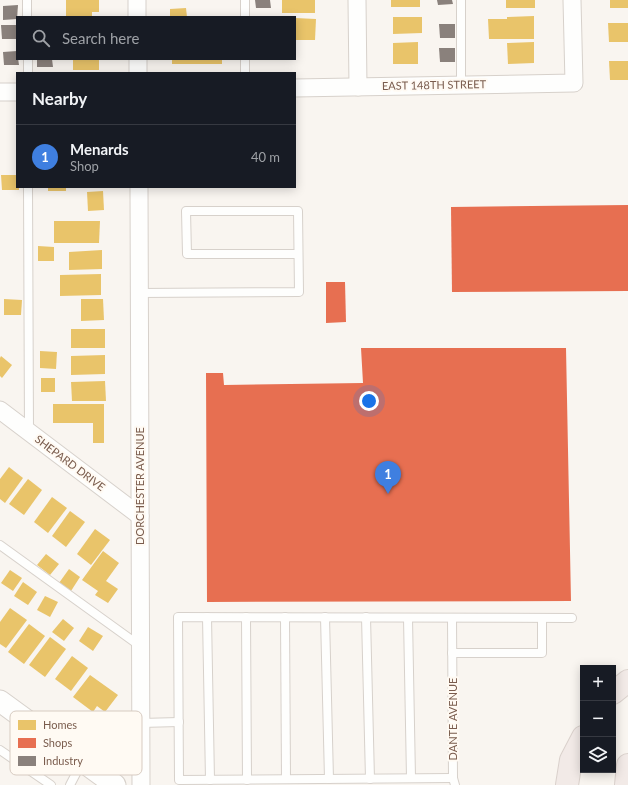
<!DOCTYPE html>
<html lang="en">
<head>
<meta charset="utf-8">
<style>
	body { margin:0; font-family:Lato,sans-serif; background:#20242c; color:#f1f3f6 }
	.controls { position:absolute; right:12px; bottom:12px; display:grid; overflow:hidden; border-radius:0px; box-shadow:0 2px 10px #0003 }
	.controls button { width:36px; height:36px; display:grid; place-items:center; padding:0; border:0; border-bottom:1px solid #363941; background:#171b24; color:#f1f3f6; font:20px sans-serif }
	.you { position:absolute; left:369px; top:401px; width:14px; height:14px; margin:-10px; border:3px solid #fff; border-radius:50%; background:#1a73e8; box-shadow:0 0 0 6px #1a73e833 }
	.badge { display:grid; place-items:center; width:26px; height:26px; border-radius:50%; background:#a69286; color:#fff; font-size:13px; font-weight:700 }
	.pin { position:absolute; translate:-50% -33px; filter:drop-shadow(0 1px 2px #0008) }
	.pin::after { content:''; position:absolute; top:21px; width:14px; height:12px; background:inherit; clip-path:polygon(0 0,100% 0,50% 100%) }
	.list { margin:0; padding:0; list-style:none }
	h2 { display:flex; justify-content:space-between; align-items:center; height:52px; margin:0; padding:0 16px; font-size:17px }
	h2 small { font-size:13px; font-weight:400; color:#9ea1a6 }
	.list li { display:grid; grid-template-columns:26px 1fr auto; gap:12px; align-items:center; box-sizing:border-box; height:64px; padding:0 16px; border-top:1px solid #363941 }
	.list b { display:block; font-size:15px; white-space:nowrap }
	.list p { margin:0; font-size:13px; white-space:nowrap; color:#9ea1a6 }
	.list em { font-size:13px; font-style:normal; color:#9ea1a6 }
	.icon { flex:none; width:22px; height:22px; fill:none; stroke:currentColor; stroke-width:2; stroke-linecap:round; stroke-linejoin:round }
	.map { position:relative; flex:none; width:628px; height:785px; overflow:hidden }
	.search { position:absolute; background:#171b24; box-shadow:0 2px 10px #0003; left:16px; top:16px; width:280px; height:44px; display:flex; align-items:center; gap:10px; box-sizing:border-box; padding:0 14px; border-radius:0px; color:#9ea1a6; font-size:15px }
	.panel { position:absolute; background:#171b24; box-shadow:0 2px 10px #0003; left:16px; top:72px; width:280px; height:116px; border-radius:0px }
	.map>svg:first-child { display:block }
</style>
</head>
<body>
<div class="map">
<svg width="628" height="785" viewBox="0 0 628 785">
	<rect width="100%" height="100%" fill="#f9f5f0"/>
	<g fill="#e9c46a">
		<polygon points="66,0 99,0 99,12 92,12 92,17 66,17"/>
		<rect x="282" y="0" width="33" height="13"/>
		<rect x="391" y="0" width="29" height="7"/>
		<rect x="506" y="0" width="29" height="8"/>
		<rect x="610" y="0" width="18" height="8"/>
		<polygon points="186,8 187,17 170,17 170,9"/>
		<polygon points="534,16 534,39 489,39 488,19 507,19 507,17"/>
		<polygon points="393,17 422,17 422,33 393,34"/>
		<polygon points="295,18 316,19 315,40 295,40"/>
		<polygon points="608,23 628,23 628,42 609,42"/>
		<polygon points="418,42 418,64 393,64 393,43"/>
		<polygon points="534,42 534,63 508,64 507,43"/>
		<rect x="73" y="59" width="26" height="11"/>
		<rect x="172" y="59" width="50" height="5"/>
		<polygon points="609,61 628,61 628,80 610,80"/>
		<polygon points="1,175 17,175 17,187 19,187 19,190 2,190"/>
		<rect x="48" y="187" width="18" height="4"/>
		<polygon points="103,191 104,210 88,211 87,192"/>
		<polygon points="54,221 100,221 99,243 54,243"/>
		<polygon points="38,246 54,247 54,261 38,261"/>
		<polygon points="102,250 102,269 69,270 69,252"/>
		<polygon points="101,274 101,295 60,296 60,275"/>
		<polygon points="4,299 22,300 21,315 4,315"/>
		<polygon points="81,299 103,299 104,320 81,321"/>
		<rect x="71" y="329" width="34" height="19"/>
		<polygon points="40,351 57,352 56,369 40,368"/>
		<polygon points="105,355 105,374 71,375 71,356"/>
		<polygon points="1,356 12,365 2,378 0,376 0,358"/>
		<rect x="41" y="378" width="14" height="14"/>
		<polygon points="105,381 106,401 72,401 71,382"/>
		<polygon points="53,404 104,404 104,443 93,443 93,423 53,423"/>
		<polygon points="9,467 23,478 5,503 0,499 0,479"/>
		<polygon points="28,479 42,490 24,515 9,504"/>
		<polygon points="52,497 67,508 48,533 34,522"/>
		<polygon points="70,511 85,522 66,547 52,536"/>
		<polygon points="95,529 110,540 91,565 77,554"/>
		<polygon points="103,551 119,563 106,581 118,589 108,603 95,595 98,591 82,580"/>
		<polygon points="46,554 59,564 50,575 37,565"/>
		<polygon points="69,569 80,577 71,591 59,583"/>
		<polygon points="10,570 22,578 13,591 1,583"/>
		<polygon points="23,582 37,592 28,605 14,596"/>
		<polygon points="45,596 58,602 50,617 37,610"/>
		<polygon points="10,608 27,620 6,648 0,644 0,622"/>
		<polygon points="63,619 74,628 64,641 52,632"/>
		<polygon points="29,624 45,636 24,664 8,652"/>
		<polygon points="88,627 103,636 93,651 79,641"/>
		<polygon points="50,637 66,649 45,677 29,665"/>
		<polygon points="72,656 88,668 71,691 55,679"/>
		<polygon points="90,675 118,695 105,712 97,706 93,712 73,697"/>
	</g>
	<g fill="#e76f51">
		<polygon points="628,205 628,291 452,292 451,207"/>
		<polygon points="326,282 345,282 346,322 326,323"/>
		<polygon points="361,348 566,348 571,601 207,602 206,373 223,373 224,385 363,383"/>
	</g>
	<g fill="#8a817c">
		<polygon points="255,0 270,0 271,8 256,8"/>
		<polygon points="437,0 452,0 453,4 438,5"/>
		<polygon points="18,5 17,19 3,20 3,6"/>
		<polygon points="439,24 455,24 455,38 440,38"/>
		<polygon points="1,25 16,25 17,39 2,39"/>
		<polygon points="439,48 455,48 455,62 440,62"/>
		<polygon points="17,51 19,65 4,65 3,52"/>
		<polygon points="37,59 52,59 53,67 37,67"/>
	</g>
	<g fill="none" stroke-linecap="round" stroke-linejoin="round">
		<defs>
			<g id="service">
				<polyline points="27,0 27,17"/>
				<polyline points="245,0 245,17"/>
				<polyline points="461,0 461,85"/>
				<polyline points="28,59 28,73"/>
				<polyline points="245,59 245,73"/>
				<polyline points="28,187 29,432"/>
				<polyline points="139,293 299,292 298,211 186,211 187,254 298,254"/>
				<polyline points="0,545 140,646"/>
				<polyline points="207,617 210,780"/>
				<polyline points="246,617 247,780"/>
				<polyline points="285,617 286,779"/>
				<polyline points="325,617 329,779"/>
				<polyline points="366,617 370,779"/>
				<polyline points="408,618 411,778"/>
				<polyline points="452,618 453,778 455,785"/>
				<polyline points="452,653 542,653 542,618"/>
				<polyline points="141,723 179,722"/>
				<polyline points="0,750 51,785"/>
				<polyline points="453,778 179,780 178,617 572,618"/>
				<polyline points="70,785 82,762"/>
			</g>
			<g id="minor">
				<polyline points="137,0 137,17"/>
				<polyline points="357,0 358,87"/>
				<polyline points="138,59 138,73"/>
				<polyline points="295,88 574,83 572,0"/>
				<polyline points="0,92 17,92"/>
				<polyline points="139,187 141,785"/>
				<polyline points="0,410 140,516"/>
			</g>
			<polyline id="tertiary" points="0,701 115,785"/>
			<g id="motorway">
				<polyline points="613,693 628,681"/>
				<polyline points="567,785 571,760 583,737"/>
				<polyline points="626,785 628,765"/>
			</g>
		</defs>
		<use href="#service" stroke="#d7d1cb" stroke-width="10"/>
		<use href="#minor" stroke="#d7d1cb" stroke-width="19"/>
		<use href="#tertiary" stroke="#d7d1cb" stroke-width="23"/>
		<use href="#motorway" stroke="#dad1cc" stroke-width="24"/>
		<use href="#service" stroke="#fefefd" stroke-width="8"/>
		<use href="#minor" stroke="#fefefd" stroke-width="17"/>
		<use href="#tertiary" stroke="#fefefd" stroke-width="21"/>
		<use href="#motorway" stroke="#f2eae7" stroke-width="22"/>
	</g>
	<g text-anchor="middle" stroke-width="4" stroke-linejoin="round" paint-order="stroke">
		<g font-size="11" fill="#7a5c4d" stroke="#fffaf3">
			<text transform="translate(434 85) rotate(-1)" y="4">EAST 148TH STREET</text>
			<text transform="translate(70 463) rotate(37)" y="4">SHEPARD DRIVE</text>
			<text transform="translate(140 486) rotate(-90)" y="4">DORCHESTER AVENUE</text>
			<text transform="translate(453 719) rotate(-90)" y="4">DANTE AVENUE</text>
		</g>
	</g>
	<rect x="10" y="711" width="132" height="64" rx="6" fill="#fffaf3" stroke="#d7cbc1" stroke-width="1"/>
	<rect x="18" y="720" width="18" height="10" fill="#e9c46a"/>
	<rect x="18" y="738" width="18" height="10" fill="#e76f51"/>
	<rect x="18" y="756" width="18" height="10" fill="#8a817c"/>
	<g font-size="11" fill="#7a5c4d">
		<text x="43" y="729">Homes</text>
		<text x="43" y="747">Shops</text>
		<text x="43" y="765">Industry</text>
	</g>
</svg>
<div class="controls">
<button>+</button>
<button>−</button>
<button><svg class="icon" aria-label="layers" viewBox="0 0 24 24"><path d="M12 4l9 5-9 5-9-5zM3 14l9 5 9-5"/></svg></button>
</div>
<div class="you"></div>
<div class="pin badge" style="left:388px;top:494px;background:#3f7fe0">1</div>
<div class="search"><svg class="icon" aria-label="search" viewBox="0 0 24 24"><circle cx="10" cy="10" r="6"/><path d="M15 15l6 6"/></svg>Search here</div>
<section class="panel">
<h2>Nearby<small></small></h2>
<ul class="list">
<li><span class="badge" style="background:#3f7fe0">1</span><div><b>Menards</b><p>Shop</p></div><em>40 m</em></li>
</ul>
</section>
</div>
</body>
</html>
